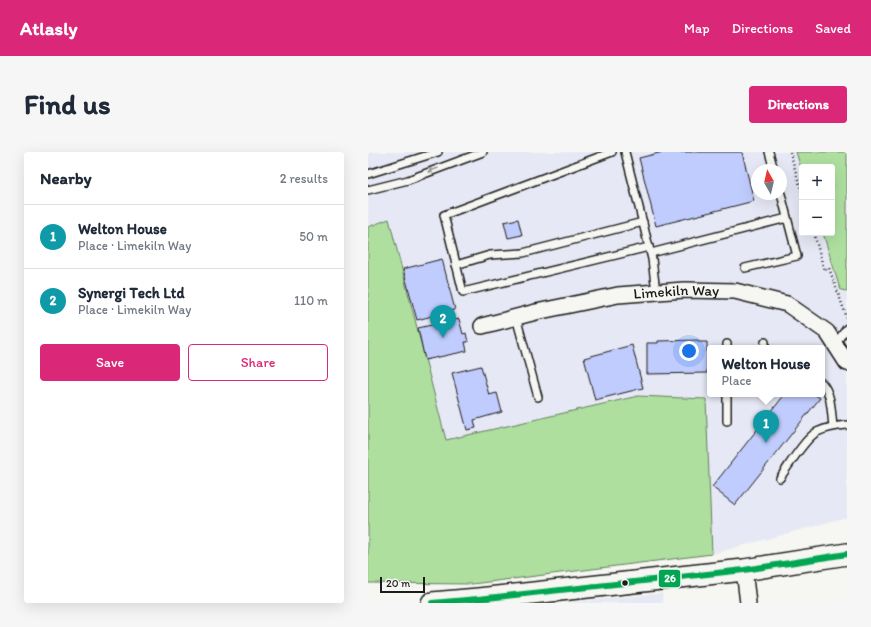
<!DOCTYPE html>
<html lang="en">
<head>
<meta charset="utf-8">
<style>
	body { margin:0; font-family:Itim,sans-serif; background:#f6f6f7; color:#1f2937 }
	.controls { position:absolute; right:12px; top:12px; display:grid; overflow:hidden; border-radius:4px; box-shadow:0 4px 16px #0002 }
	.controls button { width:36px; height:36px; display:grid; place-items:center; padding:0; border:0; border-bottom:1px solid #e0e1e3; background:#fff; color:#1f2937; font:20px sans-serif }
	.compass { position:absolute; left:383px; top:12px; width:36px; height:36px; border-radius:50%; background:#fff; box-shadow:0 4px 16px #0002; rotate:352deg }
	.scale { position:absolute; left:12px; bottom:10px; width:45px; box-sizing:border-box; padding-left:4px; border:2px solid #1c1c1c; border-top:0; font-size:11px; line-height:14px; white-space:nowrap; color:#1c1c1c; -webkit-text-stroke:3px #f6f6f2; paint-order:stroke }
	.you { position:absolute; left:321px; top:199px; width:14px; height:14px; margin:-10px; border:3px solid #fff; border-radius:50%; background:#1a73e8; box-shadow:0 0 0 6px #1a73e833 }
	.badge { display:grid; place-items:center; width:26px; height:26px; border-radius:50%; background:#db2777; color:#fff; font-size:13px; font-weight:700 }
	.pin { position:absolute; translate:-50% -33px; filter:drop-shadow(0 1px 2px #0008) }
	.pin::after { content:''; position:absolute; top:21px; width:14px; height:12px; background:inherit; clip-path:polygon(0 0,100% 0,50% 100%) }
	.popup { position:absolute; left:339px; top:193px; width:118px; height:52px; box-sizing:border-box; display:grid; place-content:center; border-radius:4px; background:#fff; filter:drop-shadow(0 1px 3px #0005); font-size:13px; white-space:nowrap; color:#747a83 }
	.popup b { font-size:15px; color:#1f2937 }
	.popup::after { content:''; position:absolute; left:50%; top:100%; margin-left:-8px; border:8px solid transparent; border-top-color:#fff }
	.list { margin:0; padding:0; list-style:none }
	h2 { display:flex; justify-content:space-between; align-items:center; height:52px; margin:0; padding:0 16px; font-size:17px }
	h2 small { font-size:13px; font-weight:400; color:#747a83 }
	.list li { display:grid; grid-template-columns:26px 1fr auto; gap:12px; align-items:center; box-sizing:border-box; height:64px; padding:0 16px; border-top:1px solid #e0e1e3 }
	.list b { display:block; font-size:15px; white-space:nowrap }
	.list p { margin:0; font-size:13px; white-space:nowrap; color:#747a83 }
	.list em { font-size:13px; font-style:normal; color:#747a83 }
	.actions { display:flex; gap:8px; padding:12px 16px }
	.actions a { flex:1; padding:9px 0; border:1px solid #db2777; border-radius:4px; text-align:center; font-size:14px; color:#db2777 }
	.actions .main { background:#db2777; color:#fff }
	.map { position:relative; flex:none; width:479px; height:451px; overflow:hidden; border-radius:4px }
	header { display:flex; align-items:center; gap:24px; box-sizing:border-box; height:56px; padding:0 20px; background:#db2777; color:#fff }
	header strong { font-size:19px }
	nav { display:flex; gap:22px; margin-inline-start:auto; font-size:14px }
	.intro { display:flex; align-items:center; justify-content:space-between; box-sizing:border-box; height:96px; padding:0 24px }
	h1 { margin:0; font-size:28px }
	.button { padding:10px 18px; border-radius:4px; background:#db2777; color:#fff; font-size:14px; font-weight:700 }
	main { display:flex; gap:24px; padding:0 24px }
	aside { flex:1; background:#fff; border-radius:4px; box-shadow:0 4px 16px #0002 }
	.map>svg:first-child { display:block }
</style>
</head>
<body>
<header>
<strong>Atlasly</strong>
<nav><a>Map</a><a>Directions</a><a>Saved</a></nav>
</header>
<div class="intro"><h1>Find us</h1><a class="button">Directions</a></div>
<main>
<aside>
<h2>Nearby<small>2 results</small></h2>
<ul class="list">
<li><span class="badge" style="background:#0f9aa8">1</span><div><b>Welton House</b><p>Place · Limekiln Way</p></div><em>50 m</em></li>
<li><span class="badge" style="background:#0f9aa8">2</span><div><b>Synergi Tech Ltd</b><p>Place · Limekiln Way</p></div><em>110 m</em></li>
</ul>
<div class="actions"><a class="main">Save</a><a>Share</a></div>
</aside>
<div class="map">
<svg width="479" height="451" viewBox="0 0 479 451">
	<rect width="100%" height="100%" fill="#f6f6f2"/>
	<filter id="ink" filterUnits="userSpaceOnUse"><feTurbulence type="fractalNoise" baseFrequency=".025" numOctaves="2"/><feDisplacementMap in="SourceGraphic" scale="8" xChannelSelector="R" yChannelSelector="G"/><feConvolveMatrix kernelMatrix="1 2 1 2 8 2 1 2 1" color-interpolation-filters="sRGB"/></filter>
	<g filter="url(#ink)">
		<g fill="#e6e9f5" fill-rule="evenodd">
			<path d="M0,0H479V365L344,402L104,432L0,431ZM434,15H464V81H434ZM389,18H413V42H389ZM342,196H454V242H342Z"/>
			<polygon points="294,441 295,451 196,451"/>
		</g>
		<g fill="#aedf9f" stroke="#657e5e">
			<polygon points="428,0 479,0 479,140 472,137 455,81 464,81 464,15 434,15 434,19"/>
			<polygon points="21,67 78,288 270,244 338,247 344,402 104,432 0,431 0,75"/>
		</g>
		<g fill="#c0ccfd" stroke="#1c1c1c">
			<polygon points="295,0 374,0 386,49 288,74 271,6"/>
			<polygon points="150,67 154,83 140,86 136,70"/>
			<polygon points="74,107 87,158 49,168 35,117"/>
			<polygon points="91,167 95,182 98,181 100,190 97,190 99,199 57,208 50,176"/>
			<polygon points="330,188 330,190 339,190 339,221 279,222 279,191 290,191 290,189"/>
			<polygon points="264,193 275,236 227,248 216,206"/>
			<polygon points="113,214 121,243 129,241 134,260 106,268 108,276 99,278 84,221"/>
			<polygon points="417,242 446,242 452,246 367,353 344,335"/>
		</g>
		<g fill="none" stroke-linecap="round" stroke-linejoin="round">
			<defs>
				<g id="lane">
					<polyline points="244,0 76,63 95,140 281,95"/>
					<polyline points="257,0 284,107 288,140"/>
					<polyline points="401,0 406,18"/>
					<polyline points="0,22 70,0"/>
					<polyline points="0,38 40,28 115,0"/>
					<polyline points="283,101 419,66"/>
					<polyline points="88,113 122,103 155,101 275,70"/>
					<polyline points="377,116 429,104 413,42"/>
					<polyline points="148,165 170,245"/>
					<polyline points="397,190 397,196"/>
					<polyline points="359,192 359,196"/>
					<polyline points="467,192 479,176"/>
					<path d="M454,231C464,242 463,260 465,274"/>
					<polyline points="359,242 359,269"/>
					<path d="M412,326C420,315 437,286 449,280C459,275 468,274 479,273"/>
				</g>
				<g id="street">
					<path id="s1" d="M114,174L168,160L250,143L316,138L367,139L419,152L459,180L479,211"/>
					<polyline points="376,418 380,451"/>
				</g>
				<polyline id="secondary" points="64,451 110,447 376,418 479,402"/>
			</defs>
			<use href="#lane" stroke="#1c1c1c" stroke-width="10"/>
			<use href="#street" stroke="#1c1c1c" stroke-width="18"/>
			<use href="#secondary" stroke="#1c1c1c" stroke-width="24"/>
			<g stroke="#1c1c1c" stroke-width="2.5" stroke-dasharray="1 3" stroke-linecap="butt">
				<polyline points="422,0 434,41"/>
				<polyline points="446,81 456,118 461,116 479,166"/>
			</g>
			<use href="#lane" stroke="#f6f6f2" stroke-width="7"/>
			<use href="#street" stroke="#f6f6f2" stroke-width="15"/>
			<use href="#secondary" stroke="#f6f6f2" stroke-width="21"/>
			<defs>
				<polyline id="bus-1" points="64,451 110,447 376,418 479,402"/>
			</defs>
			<use href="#bus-1" stroke="#f6f6f2" stroke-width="9"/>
			<use href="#bus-1" stroke="#00a651" stroke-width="6"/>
		</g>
		<defs><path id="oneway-solid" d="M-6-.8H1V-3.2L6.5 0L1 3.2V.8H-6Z"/></defs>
		<use fill="#949492" href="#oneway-solid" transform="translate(65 18) rotate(160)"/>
	</g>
	<circle fill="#1c1c1c" stroke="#f6f6f2" stroke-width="1.5" cx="257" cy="431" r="3.5"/>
	<g text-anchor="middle" stroke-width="3.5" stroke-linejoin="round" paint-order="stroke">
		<g font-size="15" fill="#1c1c1c" stroke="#f6f6f2">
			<text dy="5" stroke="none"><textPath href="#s1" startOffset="198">Limekiln Way</textPath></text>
		</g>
	</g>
	<rect stroke="#f6f6f2" stroke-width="1.5" x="290" y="417" width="23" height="19" rx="4" fill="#00a651"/>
	<g font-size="11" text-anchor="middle" font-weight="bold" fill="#fff">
		<text x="302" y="430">26</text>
	</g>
</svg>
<div class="controls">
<button>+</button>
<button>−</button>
</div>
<svg class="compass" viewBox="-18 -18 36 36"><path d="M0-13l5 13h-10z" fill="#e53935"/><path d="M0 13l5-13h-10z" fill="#747a83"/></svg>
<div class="scale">20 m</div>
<div class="you"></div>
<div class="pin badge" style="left:398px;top:291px;background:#0f9aa8">1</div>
<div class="popup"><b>Welton House</b>Place</div>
<div class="pin badge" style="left:75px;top:186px;background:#0f9aa8">2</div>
</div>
</main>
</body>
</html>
